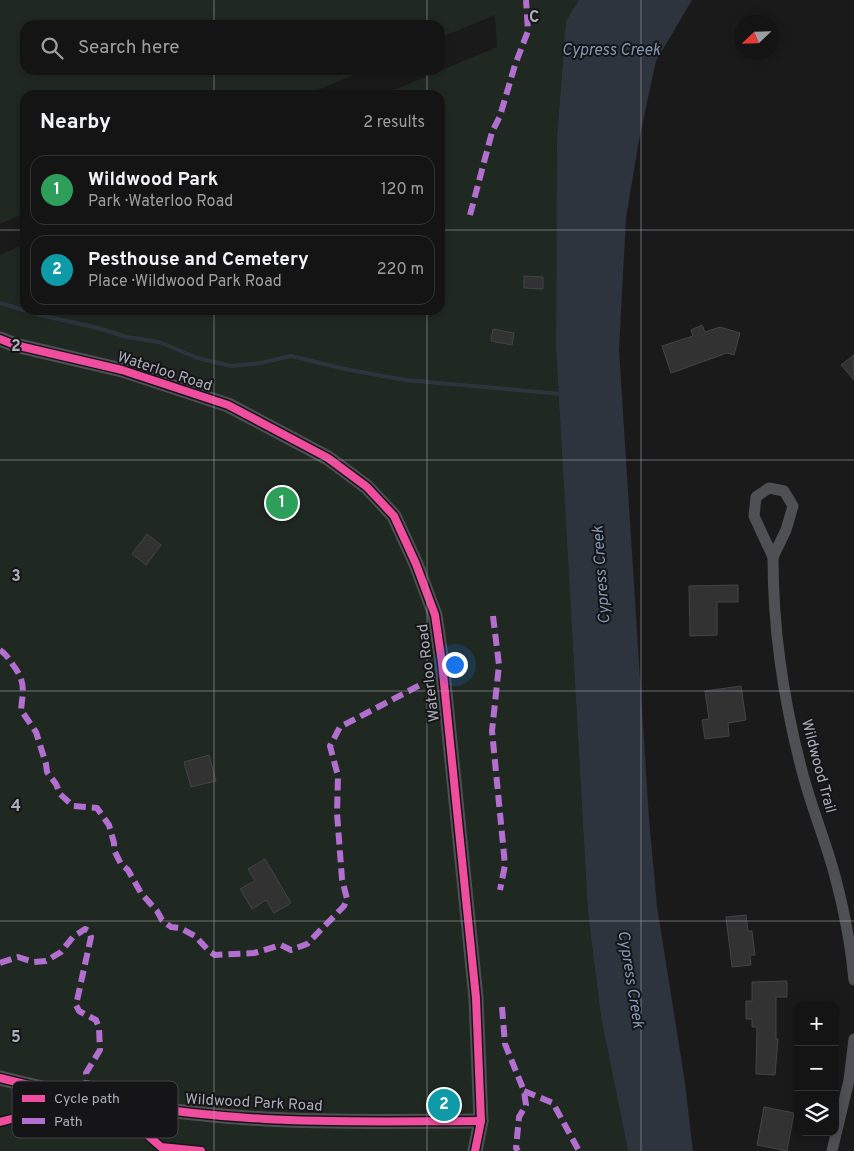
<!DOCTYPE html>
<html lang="en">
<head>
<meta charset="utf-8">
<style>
	body { margin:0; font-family:Overpass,sans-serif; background:#212122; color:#f1f3f6 }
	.controls { position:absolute; right:15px; bottom:15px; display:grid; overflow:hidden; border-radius:10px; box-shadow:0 2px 8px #0003 }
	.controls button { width:45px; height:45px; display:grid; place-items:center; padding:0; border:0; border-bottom:1px solid #333334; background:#141414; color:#f1f3f6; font:25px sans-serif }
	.compass { position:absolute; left:734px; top:15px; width:45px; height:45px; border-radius:50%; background:#141414; box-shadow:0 2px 8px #0003; rotate:247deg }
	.you { position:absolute; left:454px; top:664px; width:18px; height:18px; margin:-12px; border:4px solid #fff; border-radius:50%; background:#1a73e8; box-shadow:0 0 0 8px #1a73e833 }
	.badge { display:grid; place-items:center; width:32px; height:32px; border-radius:50%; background:#0b8043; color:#fff; font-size:16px; font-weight:700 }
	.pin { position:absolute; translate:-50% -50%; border:2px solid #fff; box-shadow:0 1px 5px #0006 }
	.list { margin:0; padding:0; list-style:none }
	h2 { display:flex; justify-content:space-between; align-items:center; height:65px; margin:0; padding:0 20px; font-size:21px }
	h2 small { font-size:16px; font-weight:400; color:#9d9ea0 }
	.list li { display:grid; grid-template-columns:32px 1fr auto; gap:15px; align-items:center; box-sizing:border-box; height:70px; margin:0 10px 10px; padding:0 10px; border:1px solid #333334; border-radius:15px }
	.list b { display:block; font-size:19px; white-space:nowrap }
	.list p { margin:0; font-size:16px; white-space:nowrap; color:#9d9ea0 }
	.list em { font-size:16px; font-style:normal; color:#9d9ea0 }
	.icon { flex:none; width:28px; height:28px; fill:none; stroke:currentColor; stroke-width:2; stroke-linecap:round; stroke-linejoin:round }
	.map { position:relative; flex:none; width:854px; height:1151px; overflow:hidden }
	.search { position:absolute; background:#141414; box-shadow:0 2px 8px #0003; left:20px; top:20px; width:425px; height:55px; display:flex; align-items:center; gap:12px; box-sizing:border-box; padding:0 18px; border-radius:15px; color:#9d9ea0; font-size:19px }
	.panel { position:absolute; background:#141414; box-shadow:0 2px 8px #0003; left:20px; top:90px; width:425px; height:225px; border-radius:15px }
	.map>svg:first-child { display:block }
</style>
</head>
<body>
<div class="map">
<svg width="854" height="1151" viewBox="0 0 854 1151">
	<rect width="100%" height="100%" fill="#1a1a1b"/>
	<polygon fill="#202822" points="0,0 579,0 566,22 557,137 556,348 588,913 601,1017 628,1151 0,1151 0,255 25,244 25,310 440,310 440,95 382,95 497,47 495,15 440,38 440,25 25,25 25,70 365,70 306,95 25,95 25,213 0,224"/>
	<polygon fill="#2d343d" points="579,0 692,0 656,61 639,140 626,218 619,350 649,819 657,906 685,1083 693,1151 628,1151 601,1017 588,913 556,348 557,137 566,21"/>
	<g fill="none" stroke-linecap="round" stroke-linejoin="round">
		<polyline stroke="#2d343d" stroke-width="4" points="0,303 40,315 94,327 127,337 159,342 198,358 231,366 260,363 291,356 345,369 405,380 562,394"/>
	</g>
	<g fill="#323233" stroke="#434447">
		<polygon points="524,276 543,277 543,289 524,288"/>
		<polygon points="702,325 705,332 720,327 740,333 734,355 727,353 671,373 662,346 693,336 691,330"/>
		<polygon points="493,329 514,333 512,345 491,341"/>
		<polygon points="854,355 854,380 841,365"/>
		<polygon points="147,534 161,545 146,565 132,554"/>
		<polygon points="738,585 738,602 717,602 717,635 690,636 689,586"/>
		<polygon points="741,686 746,720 728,723 729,736 705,739 702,720 709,719 705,691"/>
		<polygon points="209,755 216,781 191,787 184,762"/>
		<polygon points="265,859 291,903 274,913 266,900 252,909 240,889 255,881 248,869"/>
		<polygon points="746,915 748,931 752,931 755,955 750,955 751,965 732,967 726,917"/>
		<polygon points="787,981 787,997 776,997 776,1039 778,1039 775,1075 756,1074 757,1027 752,1027 752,1019 746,1019 746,1001 752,1001 752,982"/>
		<polygon points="764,1107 794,1113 787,1151 757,1145"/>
	</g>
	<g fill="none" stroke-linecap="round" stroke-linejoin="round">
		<g stroke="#4e5054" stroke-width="11">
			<polygon points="769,488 784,491 793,506 786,530 773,557 754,516 756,497"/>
			<path d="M773,557C773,629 783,698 801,767C810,804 825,839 835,876C844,910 851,945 854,980"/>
			<polyline points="832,1151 849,1080 854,1039"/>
		</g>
		<g stroke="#4e5054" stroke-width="15">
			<polyline points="0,339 15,345 122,370 228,405 328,458 367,487 394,516 416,564 435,615 442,663 476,998 481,1121 475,1151"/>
			<path d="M0,1078C86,1100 176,1114 265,1119C336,1123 409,1121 481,1121"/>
		</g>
		<g stroke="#b36fd0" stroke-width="6" stroke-dasharray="12 6" stroke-linecap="butt">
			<polyline points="470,215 492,132 500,116 515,65 528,31 526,0"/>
			<polyline points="493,616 499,665 492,731 505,865 500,890"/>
			<path d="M0,650C6,654 9,659 13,665C26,682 23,690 21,710L36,732L46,764L47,772L56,784L60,794L73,806L97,808L109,825L114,843V850L121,864L128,870L141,893L157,911L162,920L171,927L180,928L195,936L209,951L215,955L254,953L281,945L291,950L307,944L344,906L347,899L342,879L337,813L338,776L330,746L340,727L443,673"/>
			<polyline points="0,963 18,957 34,962 46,961 61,952 73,937 85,929 89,931 91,937 76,1005 79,1011 96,1020 99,1028 100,1050 86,1073 87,1079 84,1105 74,1113"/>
			<polyline points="502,1007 505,1044 524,1091 526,1105 519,1117 516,1148 518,1151"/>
			<polyline points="524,1091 553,1103 579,1151"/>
		</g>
		<defs>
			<g id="cycleway">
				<polyline points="0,339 15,345 122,370 228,405 328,458 367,487 394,516 416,564 435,615 442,663 476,998 481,1121 475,1151"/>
				<path d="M0,1078C86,1100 176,1114 265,1119C336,1123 409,1121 481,1121"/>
				<polyline points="0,1122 15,1118 33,1115 51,1115 59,1112 68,1111 93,1121 108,1119 130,1123 144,1132 161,1147 201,1151"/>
			</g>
		</defs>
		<use href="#cycleway" stroke="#151417" stroke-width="11"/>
		<use href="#cycleway" stroke="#ef4d9e" stroke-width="8"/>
	</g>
	<path fill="none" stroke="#acafbb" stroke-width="1" stroke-opacity="0.55" d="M214,0V25M427,0V25M641,0V1151M214,70V95M427,70V95M0,230H25M440,230H854M214,310V1151M427,310V1151M0,460H854M0,691H854M0,921H854"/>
	<g text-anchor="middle" stroke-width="4" stroke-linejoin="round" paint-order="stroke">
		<g font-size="15" fill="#acafbb" stroke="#151417">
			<text transform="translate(165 371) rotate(18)" y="5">Waterloo Road</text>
			<text transform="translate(428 673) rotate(-97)" y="5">Waterloo Road</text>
			<text transform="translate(819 766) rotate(75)" y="5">Wildwood Trail</text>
			<text transform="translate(254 1102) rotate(3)" y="5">Wildwood Park Road</text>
		</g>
		<g font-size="16" font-style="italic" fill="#8499b5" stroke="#151417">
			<text x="611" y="55">Cypress Creek</text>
			<text transform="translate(600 575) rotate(-94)" y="6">Cypress Creek</text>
			<text transform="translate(632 979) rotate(81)" y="6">Cypress Creek</text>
		</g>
	</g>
	<rect x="12" y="1081" width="166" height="57" rx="8" fill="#151417" stroke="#424248" stroke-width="1"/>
	<rect x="22" y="1095" width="23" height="7" fill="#ef4d9e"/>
	<rect x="22" y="1118" width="23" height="6" fill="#b36fd0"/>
	<g font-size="14" fill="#acafbb">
		<text x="54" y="1103">Cycle path</text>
		<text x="54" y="1126">Path</text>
	</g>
	<g font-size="16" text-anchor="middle" font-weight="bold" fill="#acafbb" stroke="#151417" stroke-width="4" stroke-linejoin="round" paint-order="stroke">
		<text x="534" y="22">C</text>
		<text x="16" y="351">2</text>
		<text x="16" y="581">3</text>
		<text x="16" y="811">4</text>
		<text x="16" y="1042">5</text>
	</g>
</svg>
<div class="controls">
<button>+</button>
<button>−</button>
<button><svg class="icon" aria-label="layers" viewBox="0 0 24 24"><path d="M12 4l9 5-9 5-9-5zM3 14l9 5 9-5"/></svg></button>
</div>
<svg class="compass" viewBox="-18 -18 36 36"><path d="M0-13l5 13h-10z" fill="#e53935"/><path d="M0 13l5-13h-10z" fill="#9d9ea0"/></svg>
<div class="you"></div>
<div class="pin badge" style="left:282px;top:503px;background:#2e9e5b">1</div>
<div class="pin badge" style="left:444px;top:1105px;background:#0f9aa8">2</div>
<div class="search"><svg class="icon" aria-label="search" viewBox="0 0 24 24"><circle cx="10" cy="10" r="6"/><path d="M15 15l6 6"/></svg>Search here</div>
<section class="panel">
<h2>Nearby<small>2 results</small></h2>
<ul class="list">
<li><span class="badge" style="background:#2e9e5b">1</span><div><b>Wildwood Park</b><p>Park · Waterloo Road</p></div><em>120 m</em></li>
<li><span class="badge" style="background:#0f9aa8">2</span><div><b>Pesthouse and Cemetery</b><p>Place · Wildwood Park Road</p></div><em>220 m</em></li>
</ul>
</section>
</div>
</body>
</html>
